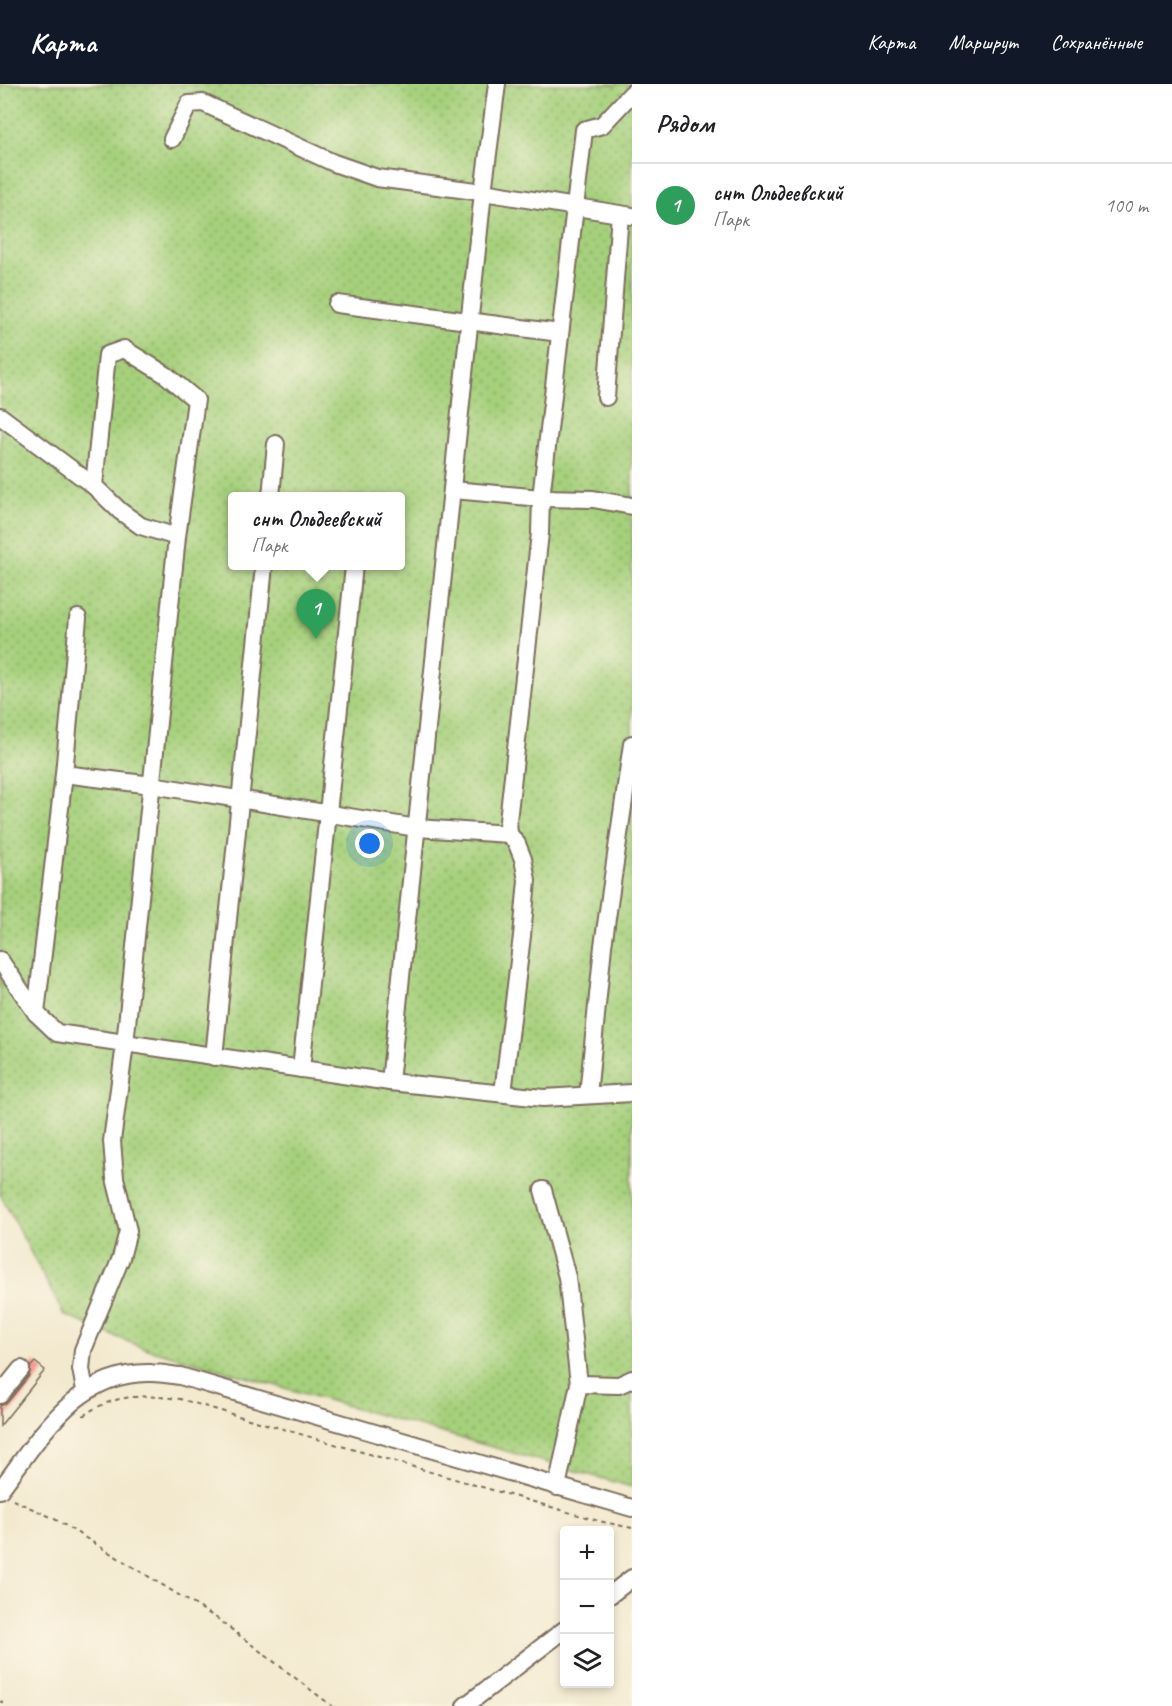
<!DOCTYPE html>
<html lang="ru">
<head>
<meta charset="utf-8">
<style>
	body { margin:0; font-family:Caveat,sans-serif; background:#f6f6f6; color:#202124 }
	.controls { position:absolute; right:18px; bottom:18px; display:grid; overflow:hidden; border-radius:6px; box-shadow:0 3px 9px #0003 }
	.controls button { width:54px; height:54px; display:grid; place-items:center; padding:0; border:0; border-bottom:2px solid #e0e0e0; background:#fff; color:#202124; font:30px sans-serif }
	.you { position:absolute; left:370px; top:760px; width:21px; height:21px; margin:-15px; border:4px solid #fff; border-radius:50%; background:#1a73e8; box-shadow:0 0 0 9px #1a73e833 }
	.badge { display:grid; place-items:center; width:39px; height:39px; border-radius:50%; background:#111827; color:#fff; font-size:20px; font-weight:700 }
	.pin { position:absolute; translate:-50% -50px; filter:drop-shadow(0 2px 3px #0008) }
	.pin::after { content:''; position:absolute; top:32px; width:21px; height:18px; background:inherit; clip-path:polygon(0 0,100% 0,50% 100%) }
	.popup { position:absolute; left:228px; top:408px; width:177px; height:78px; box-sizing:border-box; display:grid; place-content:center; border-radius:6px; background:#fff; filter:drop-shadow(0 2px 4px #0005); font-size:20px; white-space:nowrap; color:#757577 }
	.popup b { font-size:22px; color:#202124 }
	.popup::after { content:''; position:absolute; left:50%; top:100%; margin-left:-12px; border:12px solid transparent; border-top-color:#fff }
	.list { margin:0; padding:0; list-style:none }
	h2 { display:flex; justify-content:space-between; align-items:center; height:78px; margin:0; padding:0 24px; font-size:26px }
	h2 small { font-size:20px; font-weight:400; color:#757577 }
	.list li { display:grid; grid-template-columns:39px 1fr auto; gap:18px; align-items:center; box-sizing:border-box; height:84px; padding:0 24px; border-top:2px solid #e0e0e0 }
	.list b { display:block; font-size:22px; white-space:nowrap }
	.list p { margin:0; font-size:20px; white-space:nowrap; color:#757577 }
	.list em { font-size:20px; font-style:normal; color:#757577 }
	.icon { flex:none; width:33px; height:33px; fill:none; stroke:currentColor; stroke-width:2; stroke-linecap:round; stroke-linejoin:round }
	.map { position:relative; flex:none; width:632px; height:1622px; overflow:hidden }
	header { display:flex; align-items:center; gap:36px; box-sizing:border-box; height:84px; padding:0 30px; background:#111827; color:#fff }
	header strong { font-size:28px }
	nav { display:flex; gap:33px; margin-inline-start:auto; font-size:21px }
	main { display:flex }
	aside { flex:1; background:#fff }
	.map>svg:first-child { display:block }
</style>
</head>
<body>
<header>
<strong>Карта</strong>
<nav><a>Карта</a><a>Маршрут</a><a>Сохранённые</a></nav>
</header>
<main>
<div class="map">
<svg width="632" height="1622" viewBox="0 0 632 1622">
	<defs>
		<pattern id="garden-dots" width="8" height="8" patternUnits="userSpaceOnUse" patternTransform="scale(1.5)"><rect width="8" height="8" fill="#a6d07c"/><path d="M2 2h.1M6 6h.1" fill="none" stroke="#88a965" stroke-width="1.8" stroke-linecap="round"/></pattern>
	</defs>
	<rect width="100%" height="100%" fill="#fcf5e5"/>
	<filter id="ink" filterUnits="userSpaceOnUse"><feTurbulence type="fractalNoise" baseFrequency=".0167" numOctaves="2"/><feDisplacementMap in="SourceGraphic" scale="12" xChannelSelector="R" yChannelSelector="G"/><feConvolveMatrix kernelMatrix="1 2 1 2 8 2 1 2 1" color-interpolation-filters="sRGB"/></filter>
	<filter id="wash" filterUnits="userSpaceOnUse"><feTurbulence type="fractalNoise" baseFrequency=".008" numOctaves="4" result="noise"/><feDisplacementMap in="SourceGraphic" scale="24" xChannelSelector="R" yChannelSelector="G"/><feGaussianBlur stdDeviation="1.35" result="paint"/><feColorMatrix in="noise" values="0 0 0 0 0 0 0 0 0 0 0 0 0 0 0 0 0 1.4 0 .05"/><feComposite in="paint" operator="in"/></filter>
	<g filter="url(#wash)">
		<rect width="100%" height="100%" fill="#f3e9cf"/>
		<path fill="url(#garden-dots)" stroke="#707d4d" stroke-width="1.5" fill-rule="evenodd" d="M0,0H632V1403L141,1263L64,1231L0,1110ZM232,412H400V482H232Z"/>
		<g id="blocks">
			<polygon fill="#f49c94" points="35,1278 45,1286 0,1342 0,1322 8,1318 29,1292 31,1282"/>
		</g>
	</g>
	<g filter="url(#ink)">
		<use href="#blocks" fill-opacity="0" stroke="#7b6d5c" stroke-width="1.5"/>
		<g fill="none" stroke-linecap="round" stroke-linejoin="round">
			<defs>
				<g id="minor">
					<polyline points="172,55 189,20 203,19 334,79 377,94 483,108 632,132"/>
					<polyline points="337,220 560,249"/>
					<polyline points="606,313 620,130"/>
					<polyline points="0,332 94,402"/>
					<polyline points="453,406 541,414 593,415 632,422"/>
					<polyline points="271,412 276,360"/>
					<polyline points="64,690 152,701 417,744 509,750"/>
					<polyline points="0,876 36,929 57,949 390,998 543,1014 632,1009"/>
					<polyline points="36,929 64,690 78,534"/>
					<polyline points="214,973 264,482"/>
					<polyline points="301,985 354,482"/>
					<polyline points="390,998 483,108 497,0"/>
					<polyline points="503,1009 522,852 527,796 523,775 517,760 509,750 508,737 540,449 541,414 584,46 602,41 632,9"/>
					<polyline points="588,1011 603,862 632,660"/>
					<polyline points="543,1106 567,1193 579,1300 557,1403"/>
					<polyline points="579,1300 619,1301 632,1295"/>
					<polyline points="85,1306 81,1285 83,1266 121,1174 128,1147 115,1094 112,1057 125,960 177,453 196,316 166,291 124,265 107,271 94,402 120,427 141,442 177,453"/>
					<polyline points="0,1311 21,1285"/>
					<path d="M0,1406C40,1354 77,1286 152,1289C161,1289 171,1291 180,1292L632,1424"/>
					<polyline points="610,1511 632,1494"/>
					<polyline points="465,1622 564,1546"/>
				</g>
			</defs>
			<use href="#minor" stroke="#7b6d5c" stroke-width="20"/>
			<g stroke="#7b6d5c" stroke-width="2" stroke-dasharray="4.5 4.5" stroke-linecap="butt">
				<path d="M83,1332C115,1309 143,1311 180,1315L599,1437L632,1444"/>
				<polyline points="13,1416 53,1434 218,1535 332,1622"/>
				<polyline points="0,1617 7,1622"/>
			</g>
			<use href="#minor" stroke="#fff" stroke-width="16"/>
		</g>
	</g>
</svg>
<div class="controls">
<button>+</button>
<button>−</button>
<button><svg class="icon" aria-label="layers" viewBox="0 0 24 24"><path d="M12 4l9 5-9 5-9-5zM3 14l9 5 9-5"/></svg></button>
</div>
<div class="you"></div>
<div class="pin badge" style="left:316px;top:555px;background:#2e9e5b">1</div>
<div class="popup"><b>снт Ольдеевский</b>Парк</div>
</div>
<aside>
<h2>Рядом<small></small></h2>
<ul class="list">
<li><span class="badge" style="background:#2e9e5b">1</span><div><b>снт Ольдеевский</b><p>Парк</p></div><em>100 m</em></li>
</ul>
</aside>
</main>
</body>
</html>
